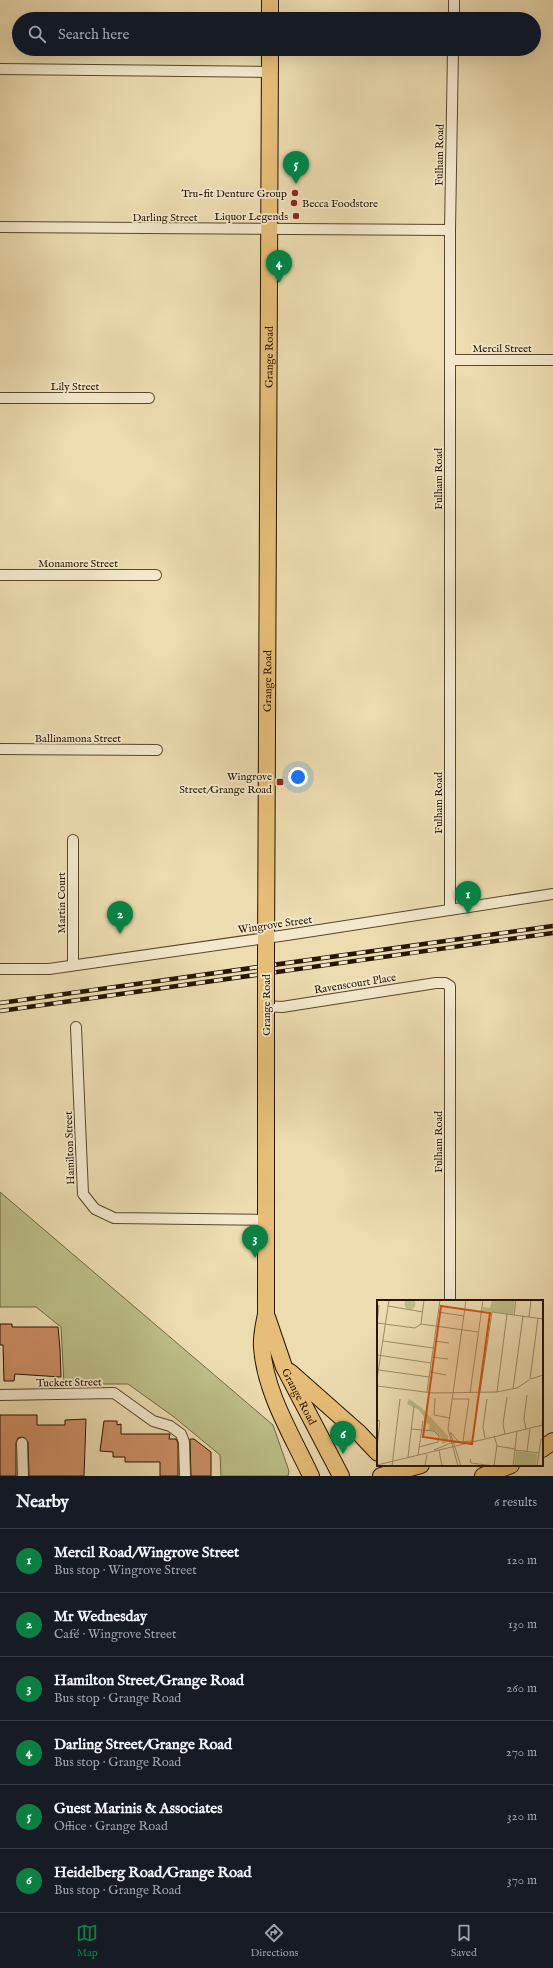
<!DOCTYPE html>
<html lang="en">
<head>
<meta charset="utf-8">
<style>
	body { margin:0; font-family:"IM FELL English",serif; background:#20242c; color:#f1f3f6 }
	.you { position:absolute; left:298px; top:777px; width:14px; height:14px; margin:-10px; border:3px solid #fff; border-radius:50%; background:#1a73e8; box-shadow:0 0 0 6px #1a73e833 }
	.badge { display:grid; place-items:center; width:26px; height:26px; border-radius:50%; background:#0b8043; color:#fff; font-size:13px; font-weight:700 }
	.pin { position:absolute; translate:-50% -33px; filter:drop-shadow(0 1px 2px #0008) }
	.pin::after { content:''; position:absolute; top:21px; width:14px; height:12px; background:inherit; clip-path:polygon(0 0,100% 0,50% 100%) }
	.list { margin:0; padding:0; list-style:none }
	h2 { display:flex; justify-content:space-between; align-items:center; height:52px; margin:0; padding:0 16px; font-size:17px }
	h2 small { font-size:13px; font-weight:400; color:#9ea1a6 }
	.list li { display:grid; grid-template-columns:26px 1fr auto; gap:12px; align-items:center; box-sizing:border-box; height:64px; padding:0 16px; border-top:1px solid #363941 }
	.list b { display:block; font-size:15px; white-space:nowrap }
	.list p { margin:0; font-size:13px; white-space:nowrap; color:#9ea1a6 }
	.list em { font-size:13px; font-style:normal; color:#9ea1a6 }
	.icon { flex:none; width:22px; height:22px; fill:none; stroke:currentColor; stroke-width:2; stroke-linecap:round; stroke-linejoin:round }
	.map { position:relative; flex:none; width:553px; height:1476px; overflow:hidden }
	.search { position:absolute; background:#171b24; box-shadow:0 4px 16px #0002; left:12px; right:12px; top:12px; height:44px; display:flex; align-items:center; gap:10px; box-sizing:border-box; padding:0 14px; border-radius:22px; color:#9ea1a6; font-size:15px }
	.sheet { height:436px; background:#171b24 }
	nav { display:flex; justify-content:space-around; align-items:center; box-sizing:border-box; height:56px; border-top:1px solid #363941; background:#171b24; font-size:11px; color:#9ea1a6 }
	nav a { display:grid; justify-items:center; gap:2px }
	nav .on { color:#0b8043 }
	.map>svg:first-child { display:block }
</style>
</head>
<body>
<div class="map">
<svg width="553" height="1476" viewBox="0 0 553 1476">
	<rect width="100%" height="100%" fill="#ecdcb0"/>
	<filter id="stains"><feTurbulence type="fractalNoise" baseFrequency=".005" numOctaves="4"/><feColorMatrix values="0 0 0 0 .2 0 0 0 0 .09 0 0 0 0 .02 0 0 0 .5 -.17"/></filter>
	<radialGradient id="worn" r=".72"><stop offset=".6" stop-color="#630" stop-opacity="0"/><stop offset="1" stop-color="#630" stop-opacity=".3"/></radialGradient>
	<polygon fill="#bcbf88" stroke="#716a44" points="0,1192 273,1425 289,1471 288,1476 221,1476 220,1455 174,1417 128,1384 64,1384 61,1327 36,1307 0,1307"/>
	<g fill="#cd9066" stroke="#261400">
		<polygon points="0,1324 12,1324 12,1327 58,1327 60,1349 61,1377 15,1374 14,1381 4,1381 3,1345 0,1345"/>
		<polygon points="0,1415 37,1415 37,1425 65,1425 65,1420 86,1419 84,1476 29,1476 28,1442 25,1438 22,1437 18,1438 16,1443 16,1476 0,1476"/>
		<polygon points="104,1421 117,1421 117,1425 121,1424 121,1434 170,1434 169,1439 176,1439 178,1443 178,1476 160,1476 160,1462 125,1462 125,1457 113,1457 113,1452 100,1451"/>
		<polygon points="190,1439 194,1439 211,1452 211,1476 191,1476"/>
	</g>
	<g fill="none" stroke-linecap="round" stroke-linejoin="round">
		<defs>
			<g id="minor">
				<polyline points="454,19 454,0"/>
				<polyline points="0,69 270,72"/>
				<polyline points="0,227 450,230"/>
				<polyline points="451,360 553,360"/>
				<polyline points="0,398 149,398"/>
				<polyline points="0,575 156,575"/>
				<polyline points="0,749 157,750"/>
				<polyline points="450,910 450,230 453,49"/>
				<polyline points="73,965 73,840"/>
				<polyline points="0,969 49,969 287,935 553,894"/>
				<polyline points="266,1006 282,1007 436,983 445,983 450,986 450,1301"/>
				<polyline points="76,1027 83,1194 95,1209 114,1218 267,1220"/>
				<polyline points="0,1395 114,1393 153,1421 170,1426 181,1434 184,1442 185,1476"/>
				<polyline points="22,1443 23,1476"/>
			</g>
			<g id="primary">
				<polyline points="270,0 270,19"/>
				<path id="s1" d="M266,957L270,49"/>
				<path d="M266,1004V1314C264,1325 261,1336 262,1347C265,1393 292,1435 311,1476"/>
				<path id="s2" d="M267,1317L284,1367L341,1476"/>
				<polyline points="290,1372 359,1433 378,1453"/>
				<polyline points="542,1449 553,1441"/>
				<polyline points="381,1476 421,1465"/>
				<polyline points="483,1476 511,1465"/>
			</g>
		</defs>
		<use href="#minor" stroke="#58462c" stroke-width="12"/>
		<use href="#primary" stroke="#261400" stroke-width="18"/>
		<use href="#minor" stroke="#f3e8cc" stroke-width="10"/>
		<use href="#primary" stroke="#e6be78" stroke-width="16"/>
		<defs>
			<g id="rail">
				<polyline points="0,1003 553,926"/>
				<polyline points="0,1011 553,933"/>
			</g>
		</defs>
		<use href="#rail" stroke="#261400" stroke-width="4.5"/>
		<use href="#rail" stroke="#f3e8cc" stroke-width="3" stroke-dasharray="9" stroke-linecap="butt"/>
		<defs>
			<polyline id="primary-bridge" points="266,957 266,1004"/>
		</defs>
		<use href="#primary-bridge" stroke="#261400" stroke-width="18" stroke-linecap="butt"/>
		<use href="#primary-bridge" stroke="#e6be78" stroke-width="16"/>
	</g>
	<g fill="#8f2418" stroke="#f3e8cc" stroke-width="1.5">
		<circle cx="295" cy="193" r="4"/>
		<circle cx="294" cy="203" r="4"/>
		<circle cx="296" cy="216" r="4"/>
		<rect x="276" y="778" width="8" height="8" rx="2"/>
	</g>
	<g text-anchor="middle" stroke-width="3.5" stroke-linejoin="round" paint-order="stroke">
		<g font-size="11" fill="#261400" stroke="#f3e8cc">
			<text transform="translate(439 155) rotate(-89)" y="4">Fulham Road</text>
			<text x="165" y="221">Darling Street</text>
			<text x="502" y="352">Mercil Street</text>
			<text dy="4" stroke="none"><textPath href="#s1" startOffset="600">Grange Road</textPath></text>
			<text x="75" y="390">Lily Street</text>
			<text transform="translate(438 479) rotate(-90)" y="4">Fulham Road</text>
			<text x="78" y="567">Monamore Street</text>
			<text dy="4" stroke="none"><textPath href="#s1" startOffset="276">Grange Road</textPath></text>
			<text x="78" y="742">Ballinamona Street</text>
			<text transform="translate(438 803) rotate(-90)" y="4">Fulham Road</text>
			<text transform="translate(61 903) rotate(-90)" y="4">Martin Court</text>
			<text transform="translate(275 924) rotate(-8)" y="4">Wingrove Street</text>
			<text transform="translate(355 983) rotate(-9)" y="4">Ravenscourt Place</text>
			<text transform="translate(266 1005) rotate(-90)" y="4">Grange Road</text>
			<text transform="translate(438 1142) rotate(-90)" y="4">Fulham Road</text>
			<text transform="translate(69 1148) rotate(-92)" y="4">Hamilton Street</text>
			<text transform="translate(69 1382) rotate(-1)" y="4">Tuckett Street</text>
			<text dy="4" stroke="none"><textPath href="#s2" startOffset="86">Grange Road</textPath></text>
		</g>
		<g font-size="11" fill="#261400" stroke="#f3e8cc" text-anchor="end">
			<text x="287" y="197">Tru-fit Denture Group</text>
			<text x="302" y="207" text-anchor="start">Becca Foodstore</text>
			<text x="288" y="220">Liquor Legends</text>
			<text x="272" y="780">Wingrove<tspan x="272" dy="13">Street/Grange Road</tspan></text>
		</g>
	</g>
	<g transform="translate(377 1300)">
		<rect width="166" height="166" fill="#ecdcb0"/>
		<path d="M27.5 4a5.5 5.5 0 1 1 11 0a5.5 5.5 0 1 1-11 0ZM115,0H138L136,14L105,11L106,7L113,8ZM32,99L45,108L71,136V142L65,144V138L58,131L52,130L53,125L47,122V117L42,110L30,104ZM139,151L160,154L159,166H137Z" fill="#bcbf88"/>
		<path fill="none" stroke="#9d8c6a" stroke-width="1" d="M11,6L46,12M61,12L87,16M137,15L139,0M152,17L154,0M0,23L38,28L44,24L101,32M0,24L2,5M44,24L47,0M6,41L56,48M57,41L72,43M0,55L54,63M55,57L71,59M2,70L52,77M53,72L69,75M0,79L12,0M153,79L161,18M154,79L166,75M0,86L56,93L119,92L140,88L152,80M136,89L146,16M50,92L63,0M103,92L115,12L166,19M120,92L130,14M93,93L106,0M58,98L57,115L73,118M75,99H92L86,141M0,120L3,121L0,147M165,125L166,113M34,129L57,131L62,136L61,142L42,147M149,129L147,119L150,95M73,132L84,166M74,133L82,142M128,134L126,124L130,97M108,138L106,127L110,99M120,146L138,149M57,150L74,143L94,141M62,150L65,166M138,150L162,153M150,151L153,129M41,155L46,121M31,157L37,106M93,159L94,163L117,166M0,165L166,125M15,166L23,99M48,166L50,154M81,166L71,129L89,0M117,166L120,145L117,136M136,166L140,131M160,166L164,139H166"/>
		<path fill="#d5520b" fill-opacity="0.15" stroke="#d5520b" stroke-width="2" d="M64,6L113,13L95,144L46,137Z"/>
		<rect width="166" height="166" fill="none" stroke="#261400" stroke-width="2"/>
	</g>
	<rect width="100%" height="100%" filter="url(#stains)"/>
	<rect width="100%" height="100%" fill="url(#worn)"/>
</svg>
<div class="you"></div>
<div class="pin badge" style="left:468px;top:914px">1</div>
<div class="pin badge" style="left:120px;top:934px">2</div>
<div class="pin badge" style="left:255px;top:1258px">3</div>
<div class="pin badge" style="left:279px;top:283px">4</div>
<div class="pin badge" style="left:296px;top:184px">5</div>
<div class="pin badge" style="left:343px;top:1454px">6</div>
<div class="search"><svg class="icon" aria-label="search" viewBox="0 0 24 24"><circle cx="10" cy="10" r="6"/><path d="M15 15l6 6"/></svg>Search here</div>
</div>
<section class="sheet">
<h2>Nearby<small>6 results</small></h2>
<ul class="list">
<li><span class="badge">1</span><div><b>Mercil Road/Wingrove Street</b><p>Bus stop · Wingrove Street</p></div><em>120 m</em></li>
<li><span class="badge">2</span><div><b>Mr Wednesday</b><p>Café · Wingrove Street</p></div><em>130 m</em></li>
<li><span class="badge">3</span><div><b>Hamilton Street/Grange Road</b><p>Bus stop · Grange Road</p></div><em>260 m</em></li>
<li><span class="badge">4</span><div><b>Darling Street/Grange Road</b><p>Bus stop · Grange Road</p></div><em>270 m</em></li>
<li><span class="badge">5</span><div><b>Guest Marinis &amp; Associates</b><p>Office · Grange Road</p></div><em>320 m</em></li>
<li><span class="badge">6</span><div><b>Heidelberg Road/Grange Road</b><p>Bus stop · Grange Road</p></div><em>370 m</em></li>
</ul>
</section>
<nav>
<a class="on"><svg class="icon" aria-label="map" viewBox="0 0 24 24"><path d="M3 6l6-2 6 2 6-2v14l-6 2-6-2-6 2zM9 4v14M15 6v14"/></svg>Map</a>
<a><svg class="icon" aria-label="directions" viewBox="0 0 24 24"><path d="M12 3l9 9-9 9-9-9zM9 14v-3h6M13 9l2 2-2 2"/></svg>Directions</a>
<a><svg class="icon" aria-label="saved" viewBox="0 0 24 24"><path d="M7 4h10v16l-5-4-5 4z"/></svg>Saved</a>
</nav>
</body>
</html>
